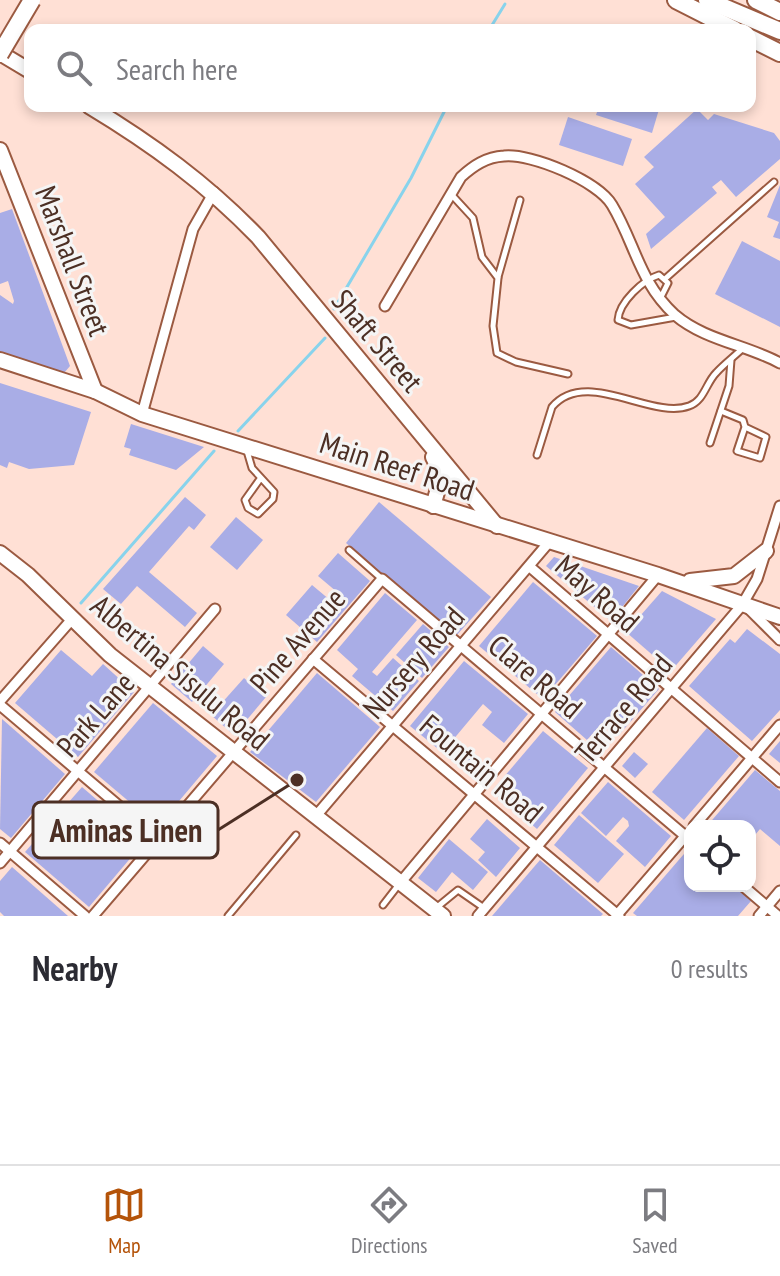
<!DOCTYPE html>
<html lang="en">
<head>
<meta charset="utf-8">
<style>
	body { margin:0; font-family:"PT Sans Narrow",sans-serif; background:#f2f2f3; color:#2b2b33 }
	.controls { position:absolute; right:24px; bottom:24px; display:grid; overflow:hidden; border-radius:16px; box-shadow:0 4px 12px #0003 }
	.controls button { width:72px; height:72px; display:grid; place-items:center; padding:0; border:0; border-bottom:2px solid #e1e1e2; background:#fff; color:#2b2b33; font:40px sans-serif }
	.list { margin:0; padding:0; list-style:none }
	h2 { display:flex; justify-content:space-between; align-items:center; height:104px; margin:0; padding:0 32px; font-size:34px }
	h2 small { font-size:26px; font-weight:400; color:#7c7c81 }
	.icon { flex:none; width:44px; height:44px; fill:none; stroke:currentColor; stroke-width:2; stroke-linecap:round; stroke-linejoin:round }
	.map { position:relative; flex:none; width:780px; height:916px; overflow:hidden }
	.search { position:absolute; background:#fff; box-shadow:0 4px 12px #0003; left:24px; right:24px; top:24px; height:88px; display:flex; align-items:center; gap:20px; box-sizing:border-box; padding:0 28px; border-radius:16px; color:#7c7c81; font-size:30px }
	.sheet { height:248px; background:#fff }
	nav { display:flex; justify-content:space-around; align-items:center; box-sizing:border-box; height:112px; border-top:2px solid #e1e1e2; background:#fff; font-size:22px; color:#7c7c81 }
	nav a { display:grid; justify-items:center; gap:4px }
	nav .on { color:#b45309 }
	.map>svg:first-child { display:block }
</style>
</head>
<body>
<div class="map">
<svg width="780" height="916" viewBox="0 0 780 916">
	<rect width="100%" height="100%" fill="#ffe0d5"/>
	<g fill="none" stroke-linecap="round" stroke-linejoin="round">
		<g stroke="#88d3ec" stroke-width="3">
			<polyline points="489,30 505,4"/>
			<polyline points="334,309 411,178 447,106"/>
			<polyline points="238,431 325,338"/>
			<polyline points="81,603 214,451"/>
		</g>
	</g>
	<g fill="#a9ade6">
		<polygon points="599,106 660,106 652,133 596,115"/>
		<polygon points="697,109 708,120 714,114 774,133 780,141 780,159 736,197 721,180 712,187 717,193 651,249 646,234 665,217 635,184 654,167 644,157"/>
		<polygon points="568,117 632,139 623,166 559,145"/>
		<polygon points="780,185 780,239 773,237 779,222 767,217"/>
		<polygon points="12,209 70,366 64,373 0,352 0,295 13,304 14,301 8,281 0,284 0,213"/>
		<polygon points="742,241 780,261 780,327 715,294"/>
		<polygon points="0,383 91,412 74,465 29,469 9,462 7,468 0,465"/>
		<polygon points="131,424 204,447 176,470 129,455 131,449 124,447"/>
		<polygon points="185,497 206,515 194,530 189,526 149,572 197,613 185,627 137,586 121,604 103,589"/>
		<polygon points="379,502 491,597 456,636 346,543"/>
		<polygon points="236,517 263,540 237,570 210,547"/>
		<polygon points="338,553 370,581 317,642 286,615 312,585 330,600 337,592 318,576"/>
		<polygon points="554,557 639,586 611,621 546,566"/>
		<polygon points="533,582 597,636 543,699 479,646"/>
		<polygon points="662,591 716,619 671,671 626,632"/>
		<polygon points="385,593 417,620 372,672 377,676 393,658 419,681 393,711 352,676 358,669 337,650"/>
		<polygon points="423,624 449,647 422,678 396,655"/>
		<polygon points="747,629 780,654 780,710 752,741 689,686 730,639 735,643"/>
		<polygon points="203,646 224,664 192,702 171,684"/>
		<polygon points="611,647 659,689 618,736 602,723 587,740 555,712"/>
		<polygon points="61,650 92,676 103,664 134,692 78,757 15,703"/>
		<polygon points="464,661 528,714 504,743 482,725 492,712 483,704 452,741 484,767 475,779 410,726"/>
		<polygon points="317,673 380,727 316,802 250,752"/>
		<polygon points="244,678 266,697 234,735 211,715"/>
		<polygon points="153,703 217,756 158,826 94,772"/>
		<polygon points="2,719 65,774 11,838 0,829"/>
		<polygon points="707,728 739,756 684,820 652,792"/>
		<polygon points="543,731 588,768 537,829 492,791"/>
		<polygon points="780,741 780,763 769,754"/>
		<polygon points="634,752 648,764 635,778 622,766"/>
		<polygon points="755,770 780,791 780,846 760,829 750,841 750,826 707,826"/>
		<polygon points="608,782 671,836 645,867 616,841 629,826 628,821 623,817 606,836 581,813"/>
		<polygon points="82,787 145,841 89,907 25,852"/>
		<polygon points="579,815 624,854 598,883 554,845"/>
		<polygon points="487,819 520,848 496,877 478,860 485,852 470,839"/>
		<polygon points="449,839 488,872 473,890 452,872 436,892 418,878"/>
		<polygon points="690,847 690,886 733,886 751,901 738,916 637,916 633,913"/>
		<polygon points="540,860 603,914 601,916 492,916"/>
		<polygon points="12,867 68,916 4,916 0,912 0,881"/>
	</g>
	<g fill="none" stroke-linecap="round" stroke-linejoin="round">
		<defs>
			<g id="lane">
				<polyline points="450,193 473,218 482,257 498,278 493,326 497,353 516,362 568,374"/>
				<polyline points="498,277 520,200"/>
				<polyline points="666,278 774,182"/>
				<path d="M660,299L668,283L659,275C643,280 619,302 618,320L631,325L676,317"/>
				<polyline points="721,411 743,420 745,427 766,437 760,458 737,451 745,427"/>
				<polyline points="710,443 729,386 731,360"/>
				<polyline points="247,451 252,468 274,492 273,499 258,514 248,508 245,500 260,479"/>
				<path d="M537,455L552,407C586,367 651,420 689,406C704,401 706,383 716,373C724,364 735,356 743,348"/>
				<polyline points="349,550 382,579"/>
				<polyline points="159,840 176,853"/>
				<polyline points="383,905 400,883"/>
				<polyline points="436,908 458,890 484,908"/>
				<polyline points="228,916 296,835"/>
			</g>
			<g id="street">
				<path d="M385,306L461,177C473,166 486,157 504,156C531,153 598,181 612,205C635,243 639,282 675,315C704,340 747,345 780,363"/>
				<polyline points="142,414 193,229 214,192"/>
				<polyline points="530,567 780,782"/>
				<polyline points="747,607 780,640"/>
				<polyline points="313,659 619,916"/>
				<polyline points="0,701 73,618"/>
				<polyline points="0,705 159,840"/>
				<polyline points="315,817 550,541"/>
				<polyline points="694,826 780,725"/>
				<polyline points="0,843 85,916"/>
				<polyline points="0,863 215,609"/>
				<polyline points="400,883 658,575"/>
				<polyline points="743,886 778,916"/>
				<polyline points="93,916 382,579 690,840"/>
				<polyline points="478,916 742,605 757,579 780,506"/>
				<polyline points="616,916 687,834"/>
				<polyline points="759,916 780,891"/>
			</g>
			<g id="primary">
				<polyline points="0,53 30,71"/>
				<path d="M89,106C152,144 207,184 258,237L497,526"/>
				<polyline points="0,150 95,391"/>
				<polyline points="0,360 95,391 142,414 658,575 780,617"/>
				<polyline points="433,506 442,475 433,457"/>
				<polyline points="0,553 28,575 110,655 443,916"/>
				<polyline points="690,581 734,576 766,551"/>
			</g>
			<g id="highway">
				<polyline points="676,0 735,30"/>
				<polyline points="707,0 780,31"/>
				<polyline points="756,0 780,12"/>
				<polyline points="750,38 780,53"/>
			</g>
		</defs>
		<use href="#lane" stroke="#9b5a41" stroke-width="9"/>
		<use href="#street" stroke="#9b5a41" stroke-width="13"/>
		<use href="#primary" stroke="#9b5a41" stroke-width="18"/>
		<use href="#highway" stroke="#9b5a41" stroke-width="20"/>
		<use href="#lane" stroke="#fff" stroke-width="5"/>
		<use href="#street" stroke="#fff" stroke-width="9"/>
		<use href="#primary" stroke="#fff" stroke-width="14"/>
		<use href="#highway" stroke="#fff" stroke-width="16"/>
		<defs>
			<polyline id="highway-bridge" points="0,54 32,0"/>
		</defs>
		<use href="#highway-bridge" stroke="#9b5a41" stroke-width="20" stroke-linecap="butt"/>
		<use href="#highway-bridge" stroke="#fff" stroke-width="16"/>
	</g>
	<g text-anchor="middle" stroke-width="6" stroke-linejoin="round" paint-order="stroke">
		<g font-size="30" fill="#4c2f24" stroke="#f5f5f5">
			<text transform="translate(72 261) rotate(69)" y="10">Marshall Street</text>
			<text transform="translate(377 341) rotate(50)" y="10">Shaft Street</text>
			<text transform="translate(397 467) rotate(18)" y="10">Main Reef Road</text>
			<text transform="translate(597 594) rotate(41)" y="10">May Road</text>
			<text transform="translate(298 641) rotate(-49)" y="10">Pine Avenue</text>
			<text transform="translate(414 663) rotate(-49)" y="10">Nursery Road</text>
			<text transform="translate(180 673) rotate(40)" y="10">Albertina Sisulu Road</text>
			<text transform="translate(535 677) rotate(40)" y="10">Clare Road</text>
			<text transform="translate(624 709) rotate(-50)" y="10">Terrace Road</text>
			<text transform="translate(96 715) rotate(-49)" y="10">Park Lane</text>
			<text transform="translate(481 769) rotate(40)" y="10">Fountain Road</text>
		</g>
	</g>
	<path fill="none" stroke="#4c2f24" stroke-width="3" d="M297 780L218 830"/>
	<circle fill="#4c2f24" stroke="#f5f5f5" stroke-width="3" cx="297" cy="780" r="8"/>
	<rect fill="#f5f5f5" stroke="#4c2f24" stroke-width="3" x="33" y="802" width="185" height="56" rx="8"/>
	<g font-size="32" text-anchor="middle" font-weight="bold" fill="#4c2f24">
		<text x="126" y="842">Aminas Linen</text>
	</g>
</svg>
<div class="controls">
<button><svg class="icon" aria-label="locate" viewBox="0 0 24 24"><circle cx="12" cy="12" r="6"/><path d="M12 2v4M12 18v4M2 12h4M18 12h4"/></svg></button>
</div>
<div class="search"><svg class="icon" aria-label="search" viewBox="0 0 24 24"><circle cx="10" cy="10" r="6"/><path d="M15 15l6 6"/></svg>Search here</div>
</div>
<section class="sheet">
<h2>Nearby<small>0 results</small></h2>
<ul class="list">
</ul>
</section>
<nav>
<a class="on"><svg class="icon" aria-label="map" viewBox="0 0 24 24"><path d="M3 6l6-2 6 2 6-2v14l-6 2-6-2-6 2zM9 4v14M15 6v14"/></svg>Map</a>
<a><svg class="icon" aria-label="directions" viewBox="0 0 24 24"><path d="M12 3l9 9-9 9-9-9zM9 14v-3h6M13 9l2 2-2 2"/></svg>Directions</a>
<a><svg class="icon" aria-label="saved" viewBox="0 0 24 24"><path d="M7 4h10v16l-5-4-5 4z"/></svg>Saved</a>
</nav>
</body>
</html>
